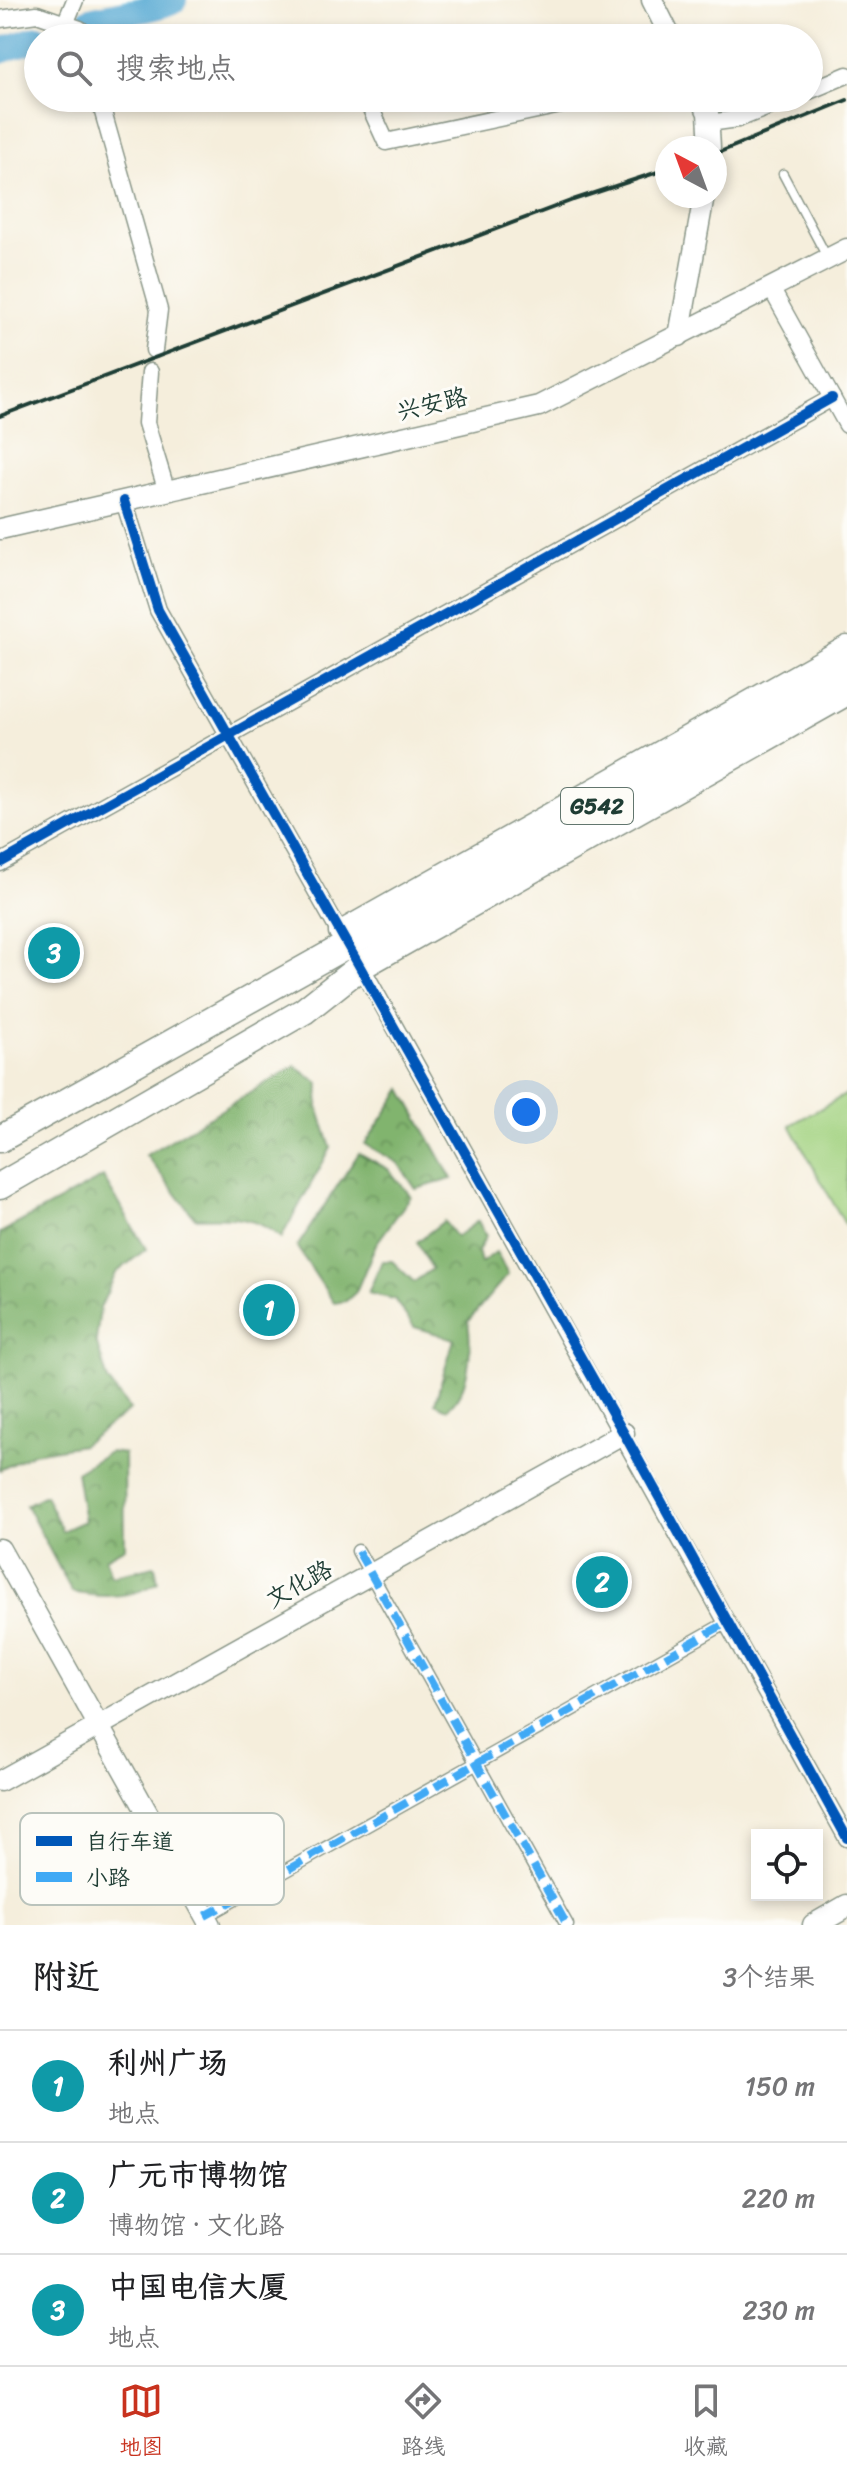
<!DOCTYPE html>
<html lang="zh">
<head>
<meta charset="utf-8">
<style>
	body { margin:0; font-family:Sriracha,"LXGW WenKai TC",sans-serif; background:#f2f2f2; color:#202124 }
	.controls { position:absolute; right:24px; bottom:24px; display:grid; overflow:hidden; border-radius:0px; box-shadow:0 4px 12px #0003 }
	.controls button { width:72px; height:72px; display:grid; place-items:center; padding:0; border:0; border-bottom:2px solid #e0e0e0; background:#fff; color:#202124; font:40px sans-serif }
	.compass { position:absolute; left:655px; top:136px; width:72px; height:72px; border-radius:50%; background:#fff; box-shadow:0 4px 12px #0003; rotate:319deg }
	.you { position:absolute; left:526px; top:1112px; width:28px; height:28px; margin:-20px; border:6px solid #fff; border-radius:50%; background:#1a73e8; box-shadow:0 0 0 12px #1a73e833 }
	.badge { display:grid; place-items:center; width:52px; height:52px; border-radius:50%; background:#c8321e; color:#fff; font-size:26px; font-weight:700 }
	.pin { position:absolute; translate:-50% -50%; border:4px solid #fff; box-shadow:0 2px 8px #0006 }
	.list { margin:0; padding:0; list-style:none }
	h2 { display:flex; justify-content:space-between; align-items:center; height:104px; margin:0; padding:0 32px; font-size:34px }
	h2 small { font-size:26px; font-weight:400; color:#757577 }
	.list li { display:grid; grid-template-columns:52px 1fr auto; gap:24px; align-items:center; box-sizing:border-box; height:112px; padding:0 32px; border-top:2px solid #e0e0e0 }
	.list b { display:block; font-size:30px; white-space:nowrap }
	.list p { margin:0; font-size:26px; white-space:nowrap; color:#757577 }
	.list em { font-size:26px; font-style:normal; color:#757577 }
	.icon { flex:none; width:44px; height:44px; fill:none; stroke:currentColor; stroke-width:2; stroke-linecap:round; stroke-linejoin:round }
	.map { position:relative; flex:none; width:847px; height:1925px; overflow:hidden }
	.search { position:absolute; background:#fff; box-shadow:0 4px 12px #0003; left:24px; right:24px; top:24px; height:88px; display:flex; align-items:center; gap:20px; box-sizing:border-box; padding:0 28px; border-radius:44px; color:#757577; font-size:30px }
	.sheet { height:440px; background:#fff }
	nav { display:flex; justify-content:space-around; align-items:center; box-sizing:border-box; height:112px; border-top:2px solid #e0e0e0; background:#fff; font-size:22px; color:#757577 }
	nav a { display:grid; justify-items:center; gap:4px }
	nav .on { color:#c8321e }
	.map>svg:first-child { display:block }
</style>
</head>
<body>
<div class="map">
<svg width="847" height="1925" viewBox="0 0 847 1925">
	<defs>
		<pattern id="forest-crowns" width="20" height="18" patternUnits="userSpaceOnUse" patternTransform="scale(2)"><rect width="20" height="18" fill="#81b46e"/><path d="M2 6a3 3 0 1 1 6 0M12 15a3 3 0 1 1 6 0" fill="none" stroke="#69945b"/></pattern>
	</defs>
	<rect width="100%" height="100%" fill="#fdfcf7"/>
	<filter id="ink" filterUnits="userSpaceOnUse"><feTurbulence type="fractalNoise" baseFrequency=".0125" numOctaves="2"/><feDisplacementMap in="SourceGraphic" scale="16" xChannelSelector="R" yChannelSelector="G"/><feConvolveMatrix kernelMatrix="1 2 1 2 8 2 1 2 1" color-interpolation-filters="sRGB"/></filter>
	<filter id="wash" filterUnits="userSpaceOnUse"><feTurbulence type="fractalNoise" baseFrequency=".006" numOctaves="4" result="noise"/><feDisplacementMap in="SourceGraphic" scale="32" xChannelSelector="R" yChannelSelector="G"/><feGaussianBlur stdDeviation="1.8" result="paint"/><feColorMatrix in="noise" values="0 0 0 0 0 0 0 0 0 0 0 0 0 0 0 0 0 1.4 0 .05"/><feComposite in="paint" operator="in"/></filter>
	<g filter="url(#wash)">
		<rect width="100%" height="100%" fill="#f5eedc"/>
		<polygon fill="#a2d280" stroke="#60885a" stroke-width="2" points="847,1094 847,1228 790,1125"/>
		<g fill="url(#forest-crowns)" stroke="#507851" stroke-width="2">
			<path d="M295,1066L319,1083L318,1107L331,1148L281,1238C255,1215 228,1217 195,1218L146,1155Z"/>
			<polygon points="402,1089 452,1179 416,1189 398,1163 365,1144"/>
			<polygon points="359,1153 388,1169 411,1196 376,1244 356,1292 346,1301 334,1303 297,1247"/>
			<polygon points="103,1177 146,1249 116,1273 100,1308 96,1341 108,1381 130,1410 82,1445 33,1453 0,1470 0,1233"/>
			<path d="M444,1221L456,1237L478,1221L486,1236L478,1251L481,1263L496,1252L508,1274L468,1321C472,1349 471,1389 447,1409L435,1403L454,1339L414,1327L394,1299L368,1293L382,1261H392L414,1282L432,1269L417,1242Z"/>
			<path d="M109,1452L124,1454L125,1547L105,1558L111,1576L155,1566L158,1582C133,1599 101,1598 72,1592L26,1505L45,1495L62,1531L84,1521L76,1472Z"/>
		</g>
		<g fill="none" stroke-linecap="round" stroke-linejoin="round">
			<g stroke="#59aad4" stroke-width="26">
				<path d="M90,20C116,13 153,11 174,0"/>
				<polyline points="0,51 38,38"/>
			</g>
		</g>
	</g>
	<g filter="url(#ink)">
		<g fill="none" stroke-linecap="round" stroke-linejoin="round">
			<defs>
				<polyline id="service" points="783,174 828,259"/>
				<g id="pedestrian">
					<polyline points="358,1551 567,1925"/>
					<polyline points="205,1916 728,1622"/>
				</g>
				<g id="minor">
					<polyline points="0,19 37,14 80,29 83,38"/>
					<polyline points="65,24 75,0"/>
					<polyline points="809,91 847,75"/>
					<polyline points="99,98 159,310 154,350"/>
					<polyline points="366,98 386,142 570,103 618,98"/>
					<polyline points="709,123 738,119 791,98"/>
					<polyline points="772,290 847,425"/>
					<polyline points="150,372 146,423 167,492"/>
					<polyline points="124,501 158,610 345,942"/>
					<polyline points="0,863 832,398"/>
					<polyline points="358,961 847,1838"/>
				</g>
				<g id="tertiary">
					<polyline points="652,0 671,38"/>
					<polyline points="701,98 708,113 710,148"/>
					<polyline points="679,336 704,196"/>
					<polyline points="0,529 539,406 847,249"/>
					<polyline points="339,932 847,646"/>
					<polyline points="0,1549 210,1925"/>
					<polyline points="0,1781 624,1433"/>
				</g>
				<polyline id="secondary" points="814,1925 847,1906"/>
				<g id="trunk">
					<polyline points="0,1139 847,665"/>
					<polyline points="0,1186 304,1011 361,966 847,692"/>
				</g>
			</defs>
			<use href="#service" stroke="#8a9688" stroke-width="11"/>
			<use href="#pedestrian" stroke="#8a9688" stroke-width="15"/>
			<use href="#minor" stroke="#8a9688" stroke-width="19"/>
			<use href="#tertiary" stroke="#8a9688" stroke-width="23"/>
			<use href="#secondary" stroke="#8a9688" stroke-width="25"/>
			<use href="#trunk" stroke="#8a9688" stroke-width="29"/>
			<use href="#service" stroke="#fff" stroke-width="8"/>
			<use href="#pedestrian" stroke="#fff" stroke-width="12"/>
			<use href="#minor" stroke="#fff" stroke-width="16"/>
			<use href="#tertiary" stroke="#fff" stroke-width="20"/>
			<use href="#secondary" stroke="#fff" stroke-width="22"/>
			<use href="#trunk" stroke="#fff" stroke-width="26"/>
			<g stroke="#1f3d34" stroke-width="4">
				<polyline points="715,154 847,100"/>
				<polyline points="0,416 573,200 667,169"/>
			</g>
			<g stroke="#3fa9f5" stroke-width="8" stroke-dasharray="16 8" stroke-linecap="butt">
				<polyline points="358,1551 567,1925"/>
				<polyline points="205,1916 728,1622"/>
			</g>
			<defs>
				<g id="cycleway">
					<polyline points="124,501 158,610 627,1439 847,1838"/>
					<polyline points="0,863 832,398"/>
				</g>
			</defs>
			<use href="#cycleway" stroke="#fdfcf7" stroke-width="15"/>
			<use href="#cycleway" stroke="#0057b8" stroke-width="10"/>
		</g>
	</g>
	<g text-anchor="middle" stroke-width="6" stroke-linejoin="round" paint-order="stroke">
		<rect fill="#fdfcf7" stroke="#62766e" stroke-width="2" x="561" y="788" width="72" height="36" rx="6"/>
		<g font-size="22" font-weight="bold" fill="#1f3d34">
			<text x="597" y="814">G542</text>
		</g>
		<g font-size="24" fill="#1f3d34" stroke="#fdfcf7">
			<text transform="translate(432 404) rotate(-13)" y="8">兴安路</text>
			<text transform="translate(299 1584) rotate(-29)" y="8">文化路</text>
		</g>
	</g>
	<rect x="20" y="1813" width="264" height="92" rx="12" fill="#fdfcf7" stroke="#bac3bc" stroke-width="2"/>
	<rect x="36" y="1836" width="36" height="10" fill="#0057b8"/>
	<rect x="36" y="1872" width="36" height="10" fill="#3fa9f5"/>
	<g font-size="22" fill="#1f3d34">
		<text x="86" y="1849">自行车道</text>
		<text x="86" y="1885">小路</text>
	</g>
</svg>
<div class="controls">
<button><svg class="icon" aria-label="locate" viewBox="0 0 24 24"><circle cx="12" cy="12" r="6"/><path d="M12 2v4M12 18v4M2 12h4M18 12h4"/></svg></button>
</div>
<svg class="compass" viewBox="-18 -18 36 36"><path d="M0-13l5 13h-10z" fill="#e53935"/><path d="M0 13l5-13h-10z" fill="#757577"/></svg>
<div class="you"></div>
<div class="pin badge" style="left:269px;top:1310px;background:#0f9aa8">1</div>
<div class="pin badge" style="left:602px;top:1582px;background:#0f9aa8">2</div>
<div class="pin badge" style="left:54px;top:953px;background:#0f9aa8">3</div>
<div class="search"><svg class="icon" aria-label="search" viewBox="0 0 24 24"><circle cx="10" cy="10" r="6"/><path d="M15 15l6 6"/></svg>搜索地点</div>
</div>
<section class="sheet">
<h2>附近<small>3个结果</small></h2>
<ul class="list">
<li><span class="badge" style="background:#0f9aa8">1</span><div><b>利州广场</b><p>地点</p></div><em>150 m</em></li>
<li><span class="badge" style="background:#0f9aa8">2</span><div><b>广元市博物馆</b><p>博物馆 · 文化路</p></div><em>220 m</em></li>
<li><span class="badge" style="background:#0f9aa8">3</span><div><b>中国电信大厦</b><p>地点</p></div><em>230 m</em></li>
</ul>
</section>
<nav>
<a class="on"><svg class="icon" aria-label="map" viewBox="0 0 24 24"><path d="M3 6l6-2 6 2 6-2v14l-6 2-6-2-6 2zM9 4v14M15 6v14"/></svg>地图</a>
<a><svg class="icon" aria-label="directions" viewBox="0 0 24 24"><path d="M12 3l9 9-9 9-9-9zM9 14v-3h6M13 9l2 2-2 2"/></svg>路线</a>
<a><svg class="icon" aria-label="saved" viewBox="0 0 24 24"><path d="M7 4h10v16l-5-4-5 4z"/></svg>收藏</a>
</nav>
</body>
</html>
